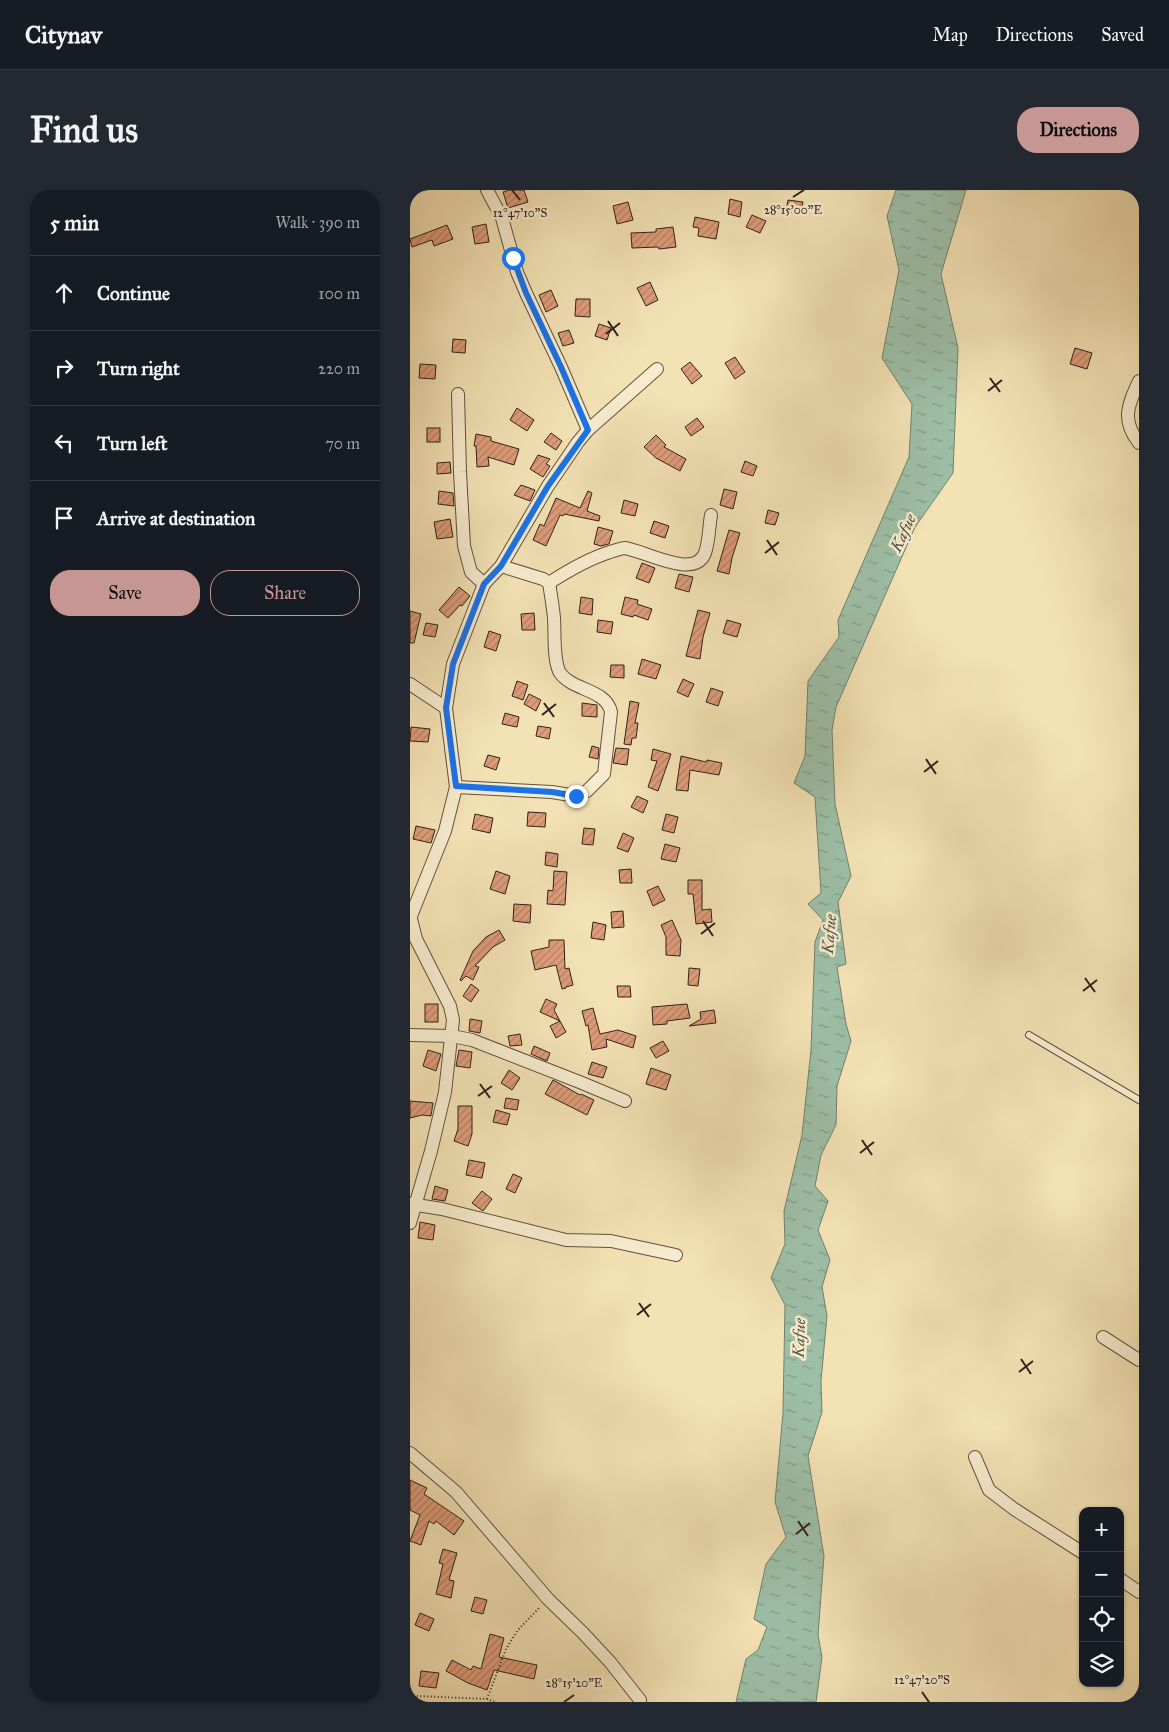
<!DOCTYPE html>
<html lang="en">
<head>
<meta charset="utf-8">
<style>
  body { margin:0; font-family:"IM FELL Great Primer",serif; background:#242831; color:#f1f3f6 }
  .controls { position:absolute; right:15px; bottom:15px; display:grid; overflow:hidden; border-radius:10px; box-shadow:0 1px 4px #0004 }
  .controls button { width:45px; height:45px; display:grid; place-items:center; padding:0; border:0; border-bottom:1px solid #363941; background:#171b24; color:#f1f3f6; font:25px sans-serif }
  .stop { position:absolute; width:15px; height:15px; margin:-11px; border:4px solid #1a73e8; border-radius:50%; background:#fff }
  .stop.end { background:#1a73e8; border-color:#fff; box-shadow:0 1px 5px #0008 }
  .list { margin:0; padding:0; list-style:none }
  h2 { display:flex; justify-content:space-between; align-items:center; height:65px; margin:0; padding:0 20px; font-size:21px }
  h2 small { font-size:16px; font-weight:400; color:#9ea1a6 }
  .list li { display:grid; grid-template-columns:32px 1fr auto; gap:15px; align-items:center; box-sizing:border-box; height:75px; padding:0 20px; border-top:1px solid #363941 }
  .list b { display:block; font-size:19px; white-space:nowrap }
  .list em { font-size:16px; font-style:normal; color:#9ea1a6 }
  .actions { display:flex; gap:10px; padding:15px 20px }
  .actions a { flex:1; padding:11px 0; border:1px solid #c59692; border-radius:20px; text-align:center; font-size:18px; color:#c59692 }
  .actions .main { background:#c59692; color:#111 }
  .icon { flex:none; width:28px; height:28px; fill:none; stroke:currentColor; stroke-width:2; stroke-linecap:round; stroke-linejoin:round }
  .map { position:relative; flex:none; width:729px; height:1512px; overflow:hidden; border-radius:20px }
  header { display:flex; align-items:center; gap:30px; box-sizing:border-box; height:70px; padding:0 25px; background:#171b24; border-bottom:1px solid #363941 }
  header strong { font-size:24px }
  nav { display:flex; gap:28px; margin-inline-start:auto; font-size:18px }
  .intro { display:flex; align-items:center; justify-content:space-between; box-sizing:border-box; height:120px; padding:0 30px }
  h1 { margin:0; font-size:35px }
  .button { padding:12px 22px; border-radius:20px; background:#c59692; color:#111; font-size:18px; font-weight:700 }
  main { display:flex; gap:30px; padding:0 30px }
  aside { flex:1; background:#171b24; border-radius:20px; box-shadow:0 1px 4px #0004 }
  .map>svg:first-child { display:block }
  .water { fill:url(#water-ripples); stroke:#71806f }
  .building { fill:url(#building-hatch); stroke:#2f211c }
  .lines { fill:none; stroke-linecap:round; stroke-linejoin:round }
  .service-casing { stroke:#605142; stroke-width:8 }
  .minor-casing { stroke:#605142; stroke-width:14 }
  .path { stroke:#2f211c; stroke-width:2; stroke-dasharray:1 2.5; stroke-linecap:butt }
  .service { stroke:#f7ecce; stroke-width:6 }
  .minor { stroke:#f7ecce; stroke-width:12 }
  .route { stroke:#1a73e8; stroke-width:6 }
  .ticks { fill:none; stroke:#2f211c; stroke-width:2 }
  .labels { text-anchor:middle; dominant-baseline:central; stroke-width:5; stroke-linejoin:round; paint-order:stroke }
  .water-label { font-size:16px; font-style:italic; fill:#505046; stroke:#f7ecce }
  .ticks-label { font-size:12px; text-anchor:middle; fill:#2f211c; stroke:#f7ecce; stroke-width:5; stroke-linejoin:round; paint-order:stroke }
</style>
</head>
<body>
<header>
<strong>Citynav</strong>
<nav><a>Map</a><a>Directions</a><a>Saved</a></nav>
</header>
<div class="intro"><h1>Find us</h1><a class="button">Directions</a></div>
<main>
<aside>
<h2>5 min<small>Walk · 390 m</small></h2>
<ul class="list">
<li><svg class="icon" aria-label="ahead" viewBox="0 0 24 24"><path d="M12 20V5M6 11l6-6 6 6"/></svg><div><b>Continue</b></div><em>100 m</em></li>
<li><svg class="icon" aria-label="right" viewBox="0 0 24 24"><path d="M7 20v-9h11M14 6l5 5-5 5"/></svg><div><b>Turn right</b></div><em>220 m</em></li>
<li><svg class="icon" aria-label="left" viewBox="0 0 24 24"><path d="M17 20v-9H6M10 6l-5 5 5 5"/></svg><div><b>Turn left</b></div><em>70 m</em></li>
<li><svg class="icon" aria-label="arrive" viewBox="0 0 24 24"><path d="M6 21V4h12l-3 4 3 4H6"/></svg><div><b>Arrive at destination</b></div></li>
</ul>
<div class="actions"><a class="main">Save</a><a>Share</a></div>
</aside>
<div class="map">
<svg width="729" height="1512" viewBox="0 0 729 1512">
  <defs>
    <pattern id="water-ripples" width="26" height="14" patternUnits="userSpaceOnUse" patternTransform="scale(1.25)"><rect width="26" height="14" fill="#9dbfa7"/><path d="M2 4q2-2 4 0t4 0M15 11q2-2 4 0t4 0" fill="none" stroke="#809b87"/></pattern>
    <pattern id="building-hatch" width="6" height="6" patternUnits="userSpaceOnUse" patternTransform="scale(1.25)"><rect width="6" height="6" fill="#df9d79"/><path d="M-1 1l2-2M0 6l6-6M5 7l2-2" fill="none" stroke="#b58062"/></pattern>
  </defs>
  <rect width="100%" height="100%" fill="#f3e2b4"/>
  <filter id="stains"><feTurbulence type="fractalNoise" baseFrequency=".004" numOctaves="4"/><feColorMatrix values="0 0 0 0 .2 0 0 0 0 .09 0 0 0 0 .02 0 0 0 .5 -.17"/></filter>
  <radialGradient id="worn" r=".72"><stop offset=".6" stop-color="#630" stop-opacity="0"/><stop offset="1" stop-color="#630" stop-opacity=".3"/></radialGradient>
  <polygon class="water" points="486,0 556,0 531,84 548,158 543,283 505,337 426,517 422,540 425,614 441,686 428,712 436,774 427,777 436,834 441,851 427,896 426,935 411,965 405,996 418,1011 408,1040 420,1070 412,1097 417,1126 411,1191 412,1222 398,1266 414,1366 408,1445 412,1467 406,1512 326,1512 336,1469 348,1460 357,1437 344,1429 356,1374 376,1347 365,1312 373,1223 375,1115 361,1088 375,1054 374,1021 392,945 401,860 405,752 413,730 398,714 411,703 405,607 384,593 395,566 398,491 429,447 428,430 499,267 502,214 472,168 489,80 477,26"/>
  <g class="building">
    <polygon points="99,0 114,0 118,12 98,18 93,2"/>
    <polygon points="320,9 332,12 330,27 318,24"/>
    <polygon points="378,10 393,12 391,24 376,21"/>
    <polygon points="218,12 223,30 207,34 203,16"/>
    <polygon points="342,25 356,31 350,43 336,37"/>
    <polygon points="285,27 309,32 306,49 288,46 289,38 283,37"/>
    <polygon points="76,34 79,52 65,54 62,37"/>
    <polygon points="37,35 43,49 24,56 22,50 2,57 0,49"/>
    <polygon points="263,37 266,57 249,59 248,57 222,58 221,43 246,42 246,39"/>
    <polygon points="240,92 248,110 236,116 227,98"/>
    <polygon points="141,100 148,116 136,122 129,105"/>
    <polygon points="166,109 180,109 180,127 165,126"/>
    <polygon points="189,134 201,138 197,150 185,146"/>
    <polygon points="159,140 164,153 153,156 148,143"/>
    <polygon points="43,149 56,150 55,163 42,162"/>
    <polygon points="665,158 682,163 677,179 660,174"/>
    <polygon points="325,167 335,182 325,189 315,173"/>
    <polygon points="280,172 292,186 282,194 271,179"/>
    <polygon points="10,174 26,175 25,189 9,188"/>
    <polygon points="107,218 124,230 117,241 100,230"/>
    <polygon points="287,228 294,237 281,246 275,237"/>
    <rect x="17" y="238" width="13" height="14"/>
    <polygon points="141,243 152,251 146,260 134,252"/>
    <polygon points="66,244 81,247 81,251 109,259 104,275 78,267 79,276 67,277 66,256 64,256"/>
    <polygon points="246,245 256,255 254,257 276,269 270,281 246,268 234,257"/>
    <polygon points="128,265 140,269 136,274 140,276 133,287 120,279"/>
    <polygon points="335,271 347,276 343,286 331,282"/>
    <polygon points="40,272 41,283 27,284 27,273"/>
    <polygon points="111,295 125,300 120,311 104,305"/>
    <polygon points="314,299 327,302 323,319 310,315"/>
    <polygon points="29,301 43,303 44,316 28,314"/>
    <polygon points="178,301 182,303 177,321 190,326 189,331 154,324 153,326 150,325 136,356 123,350 130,334 134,336 146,308 170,318"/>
    <polygon points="214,310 228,314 225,326 211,323"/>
    <polygon points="358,320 369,323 365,335 355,333"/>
    <polygon points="40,329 43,347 27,349 24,332"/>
    <polygon points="244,331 259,336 255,348 240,343"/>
    <polygon points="188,337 203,341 199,354 191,356 184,354"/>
    <polygon points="319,340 330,343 322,368 319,384 307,381"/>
    <polygon points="232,373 245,378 239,393 226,388"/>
    <polygon points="269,384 283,387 279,402 265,398"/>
    <polygon points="49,397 60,406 52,416 50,415 38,428 29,420"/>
    <polygon points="171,407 183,409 182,425 169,423"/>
    <polygon points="215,407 228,410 227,414 242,419 238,430 224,425 223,427 211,424"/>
    <polygon points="288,420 300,423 293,447 290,469 276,466"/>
    <polygon points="0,421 11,424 4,453 0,453"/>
    <polygon points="124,423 125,440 112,440 111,424"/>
    <polygon points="188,430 203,432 201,444 187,442"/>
    <polygon points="317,430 331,434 327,447 313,443"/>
    <polygon points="16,433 28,435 25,447 13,445"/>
    <polygon points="79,441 91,445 86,461 74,457"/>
    <polygon points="232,469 251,475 246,489 228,484"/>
    <polygon points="201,475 214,475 214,488 200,487"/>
    <polygon points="273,489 284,494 278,507 267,502"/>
    <polygon points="107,491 118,495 113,510 102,506"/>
    <polygon points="301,498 313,502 308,516 296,512"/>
    <polygon points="119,504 131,510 126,521 114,514"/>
    <polygon points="220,511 229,513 225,533 228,533 226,548 222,548 221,555 214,554"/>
    <polygon points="172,513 187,515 187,527 172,526"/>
    <polygon points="95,523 109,527 107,537 92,534"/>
    <polygon points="128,536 141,538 139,549 126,546"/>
    <polygon points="1,537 20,539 18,552 0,551"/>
    <polygon points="182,556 189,558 188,569 179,567"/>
    <polygon points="206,558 219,559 217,575 203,573"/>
    <polygon points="243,559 261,564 248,601 238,597 247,571 241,570"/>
    <polygon points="78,565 90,568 86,580 74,576"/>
    <polygon points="271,566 296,572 297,570 312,573 309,585 280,580 278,601 266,600"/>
    <polygon points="227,606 238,611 233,623 221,617"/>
    <polygon points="118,622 136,623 135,637 117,636"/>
    <polygon points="65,624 83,628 80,643 62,639"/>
    <polygon points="256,624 268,627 264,643 252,640"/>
    <polygon points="6,636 25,640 21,653 3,649"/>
    <polygon points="174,638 185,639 183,655 172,654"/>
    <polygon points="213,643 224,648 218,662 207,658"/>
    <polygon points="255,654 270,658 266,672 251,669"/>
    <polygon points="136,662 148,664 147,677 135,675"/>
    <polygon points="221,679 222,693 210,693 209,680"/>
    <polygon points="86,681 100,686 95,704 80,699"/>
    <polygon points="144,681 157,682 155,715 137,714 138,700 143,701"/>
    <polygon points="278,690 292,690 292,720 301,719 302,732 286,734 283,704 278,704"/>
    <polygon points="248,696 255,710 243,716 237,701"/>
    <polygon points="104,714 121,715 120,733 103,731"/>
    <polygon points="213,721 214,737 202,738 201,722"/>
    <polygon points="262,730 271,750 270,766 256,765 256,747 251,735"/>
    <polygon points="183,732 196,735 194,750 181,748"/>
    <polygon points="89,740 95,750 83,757 65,776 69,777 63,790 56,786 51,791 50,790 63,761 76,747"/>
    <polygon points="139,750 154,750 155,779 159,778 163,795 156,797 156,798 152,799 146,775 125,780 121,761 139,757"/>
    <polygon points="279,778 290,779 288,796 278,795"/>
    <polygon points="61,794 69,800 61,812 53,806"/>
    <polygon points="207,796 220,796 221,807 208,807"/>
    <polygon points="136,809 147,814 144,820 156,842 146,848 140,836 150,831 130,822"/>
    <rect x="15" y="814" width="13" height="18"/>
    <polygon points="277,814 280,828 257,831 257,834 243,835 242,817"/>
    <polygon points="183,818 190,844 208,840 226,846 223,858 196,849 197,857 182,860 178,835 176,836 172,821"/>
    <polygon points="304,820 306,833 279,836 291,829 290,822"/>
    <polygon points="60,829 72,831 70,843 59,841"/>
    <polygon points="110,844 112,855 100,856 98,846"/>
    <polygon points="253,851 259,861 246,868 240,858"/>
    <polygon points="124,856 140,863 137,871 121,864"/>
    <polygon points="18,860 31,864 26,881 13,876"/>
    <polygon points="49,860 62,862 60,878 46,876"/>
    <polygon points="182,872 197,877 193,888 178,884"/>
    <polygon points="241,878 261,885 256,900 236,894"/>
    <polygon points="99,880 110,888 102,900 91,893"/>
    <polygon points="143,890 170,905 171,904 184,910 177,925 135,904"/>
    <polygon points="96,908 109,910 107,920 94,918"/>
    <polygon points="0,911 23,913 21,926 12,925 0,928"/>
    <polygon points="48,916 62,916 62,944 58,956 44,951 48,939"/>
    <polygon points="86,920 100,924 97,935 83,932"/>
    <polygon points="59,970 75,973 72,988 56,985"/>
    <polygon points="103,984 112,988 105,1003 96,999"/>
    <polygon points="25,996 38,1000 35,1011 22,1009"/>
    <polygon points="72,1001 82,1009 73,1021 62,1013"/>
    <polygon points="10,1032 25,1035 23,1050 8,1048"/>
    <polygon points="0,1290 17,1298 14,1304 54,1331 44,1345 26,1331 24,1334 19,1331 11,1355 0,1351 10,1325 0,1320"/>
    <polygon points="33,1359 47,1363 39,1390 44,1391 41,1408 26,1404 33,1374 29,1373"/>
    <polygon points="65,1407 77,1410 73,1424 61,1421"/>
    <polygon points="10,1423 24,1429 19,1441 5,1435"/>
    <polygon points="80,1444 94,1448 89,1467 127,1475 124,1489 84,1480 77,1500 58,1493 36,1481 42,1470 61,1480 63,1476 71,1479"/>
    <polygon points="11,1481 29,1483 26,1498 9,1496"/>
  </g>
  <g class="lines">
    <g class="service-casing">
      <polyline id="service" points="619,845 729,910"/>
    </g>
    <g class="minor-casing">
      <g id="minor">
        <polyline points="77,0 92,28 107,82 116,103 151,177 178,240"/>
        <path d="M 729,191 C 718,215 711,230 729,253"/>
        <polyline points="48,204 50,282 54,356 61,382 74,394"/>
        <path d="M 139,393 C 159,380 178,369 200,362 C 205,361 210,358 215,358 C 235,361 285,390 295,363 C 299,352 299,337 301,325"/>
        <polyline points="0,494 36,518 43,474 74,394 91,376 138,296 168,252 178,240 247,179"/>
        <path d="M 46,597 L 142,602 L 166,606 L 177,601 L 194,584 L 201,522 C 196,499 163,501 150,483 C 143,471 145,443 144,428 C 143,417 141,405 139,393 L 133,389 L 91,376"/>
        <polyline points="0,725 6,749 40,816 43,830 35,902 21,961 0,1033"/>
        <polyline points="1,726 35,641 46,597 36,518"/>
        <polyline points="0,845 42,846 62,850 172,893 215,911"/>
        <polyline points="0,1014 32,1019 156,1050 201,1051 266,1065"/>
        <polyline points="693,1147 729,1170"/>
        <polyline points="0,1263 46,1302 138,1409 173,1443 200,1472 230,1510"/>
        <polyline points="565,1267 579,1300 604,1319 673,1363"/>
        <polyline points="710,1389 729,1402"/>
      </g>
    </g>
    <g class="path">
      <polyline points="0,1504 7,1506 77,1509 85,1512"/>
      <polyline points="77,1509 96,1459 108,1440 130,1417"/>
    </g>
    <use href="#service" class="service"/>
    <use href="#minor" class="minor"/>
  </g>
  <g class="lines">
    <polyline class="route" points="103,68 116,103 151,177 178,240 138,296 91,376 74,394 43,474 36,518 46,596 142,602 166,606"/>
  </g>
  <path class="ticks" d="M 102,0 L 110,10M 383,7 L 394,0M 198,131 L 208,146M 196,144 L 210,133M 580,188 L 590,202M 578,201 L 592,190M 357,350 L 367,365M 355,363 L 369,352M 134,513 L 144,527M 132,525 L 146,514M 516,569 L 526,584M 514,582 L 528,571M 293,731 L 303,746M 291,744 L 305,733M 675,788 L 685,802M 673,801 L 687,790M 70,894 L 80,908M 68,906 L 82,896M 452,950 L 462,965M 450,963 L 464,952M 229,1113 L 239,1127M 227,1125 L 241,1114M 611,1169 L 621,1184M 609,1182 L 623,1171M 388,1331 L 398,1346M 386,1344 L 400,1333M 512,1502 L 519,1512M 154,1512 L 164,1505"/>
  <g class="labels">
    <g class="water-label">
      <text transform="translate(493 343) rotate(-65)">Kafue</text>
      <text transform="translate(419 744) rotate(-85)">Kafue</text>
      <text transform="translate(389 1148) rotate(-88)">Kafue</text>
    </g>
  </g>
  <g class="ticks-label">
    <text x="383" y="24">28°15'00"E</text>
    <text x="110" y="27">12°47'10"S</text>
    <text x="512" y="1494">12°47'20"S</text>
    <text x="164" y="1497">28°15'20"E</text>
  </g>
  <rect width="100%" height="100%" filter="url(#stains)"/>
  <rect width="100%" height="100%" fill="url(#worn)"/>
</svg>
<div class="controls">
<button>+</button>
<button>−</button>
<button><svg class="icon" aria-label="locate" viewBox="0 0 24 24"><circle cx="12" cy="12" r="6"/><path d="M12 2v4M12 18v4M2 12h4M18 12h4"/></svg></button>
<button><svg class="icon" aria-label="layers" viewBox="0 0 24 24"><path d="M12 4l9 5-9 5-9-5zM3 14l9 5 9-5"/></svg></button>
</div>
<div class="stop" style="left:103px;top:68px"></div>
<div class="stop end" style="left:166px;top:606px"></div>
</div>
</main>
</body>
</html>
